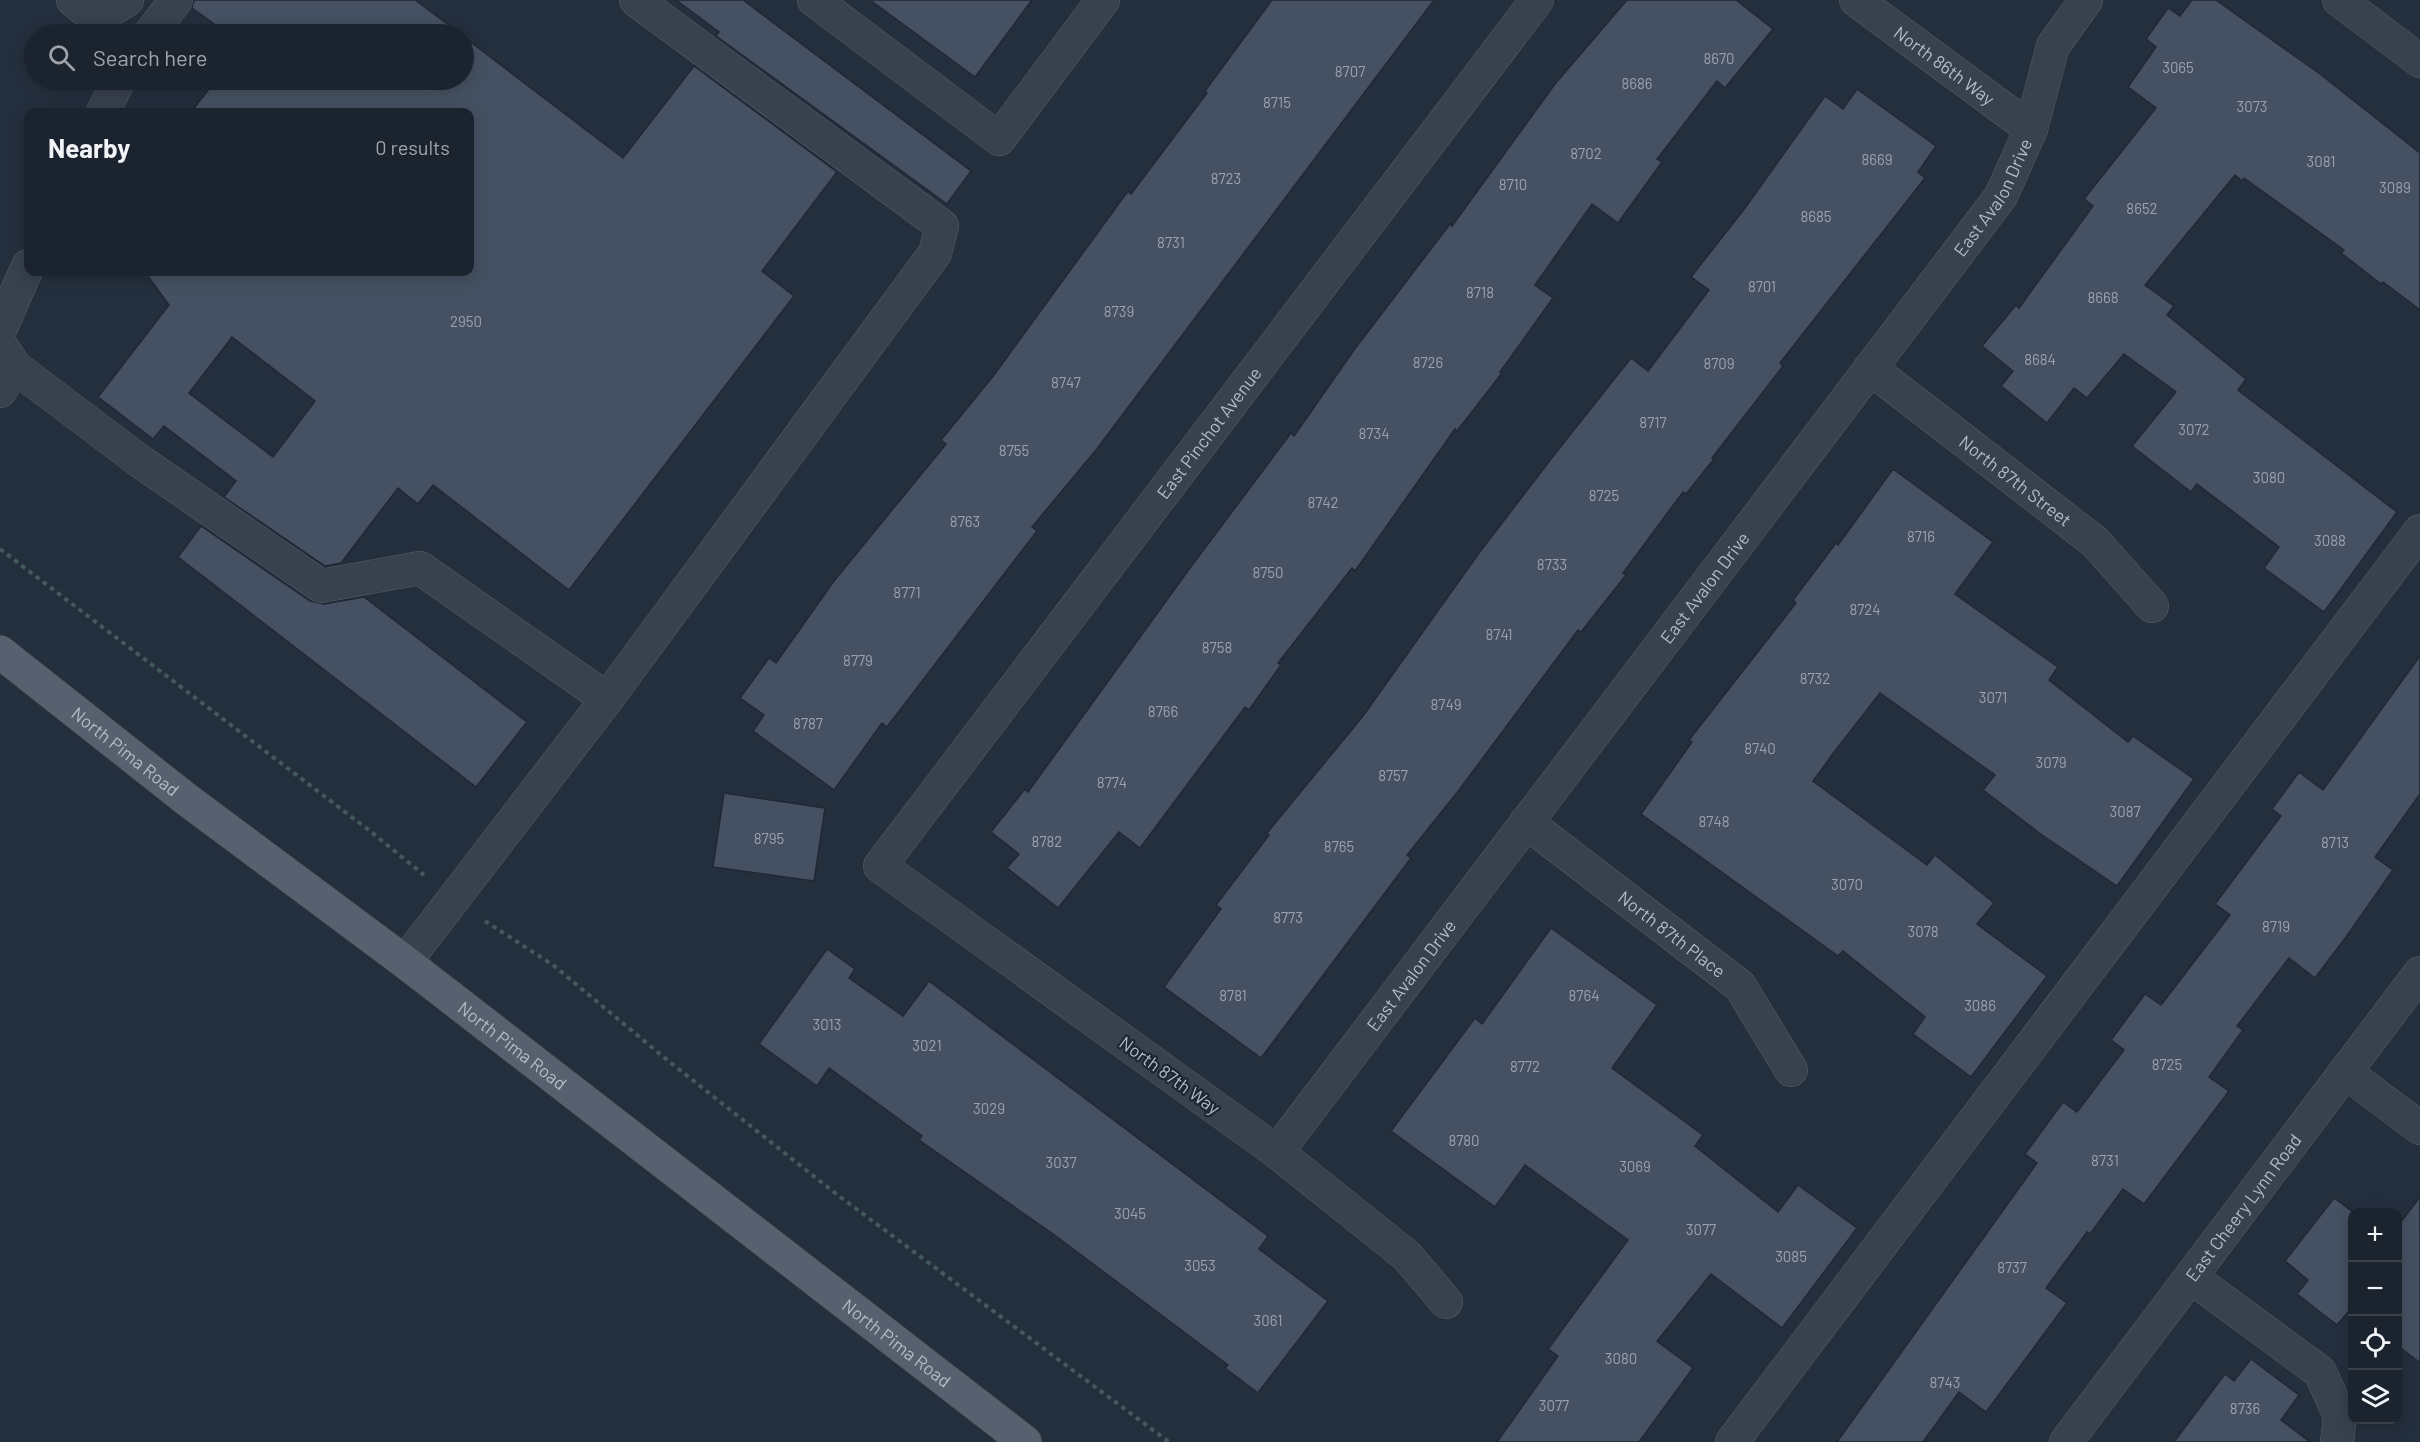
<!DOCTYPE html>
<html lang="en">
<head>
<meta charset="utf-8">
<style>
  body { margin:0; font-family:Barlow,sans-serif; background:#282f3a; color:#f1f3f6 }
  .controls { position:absolute; right:18px; bottom:18px; display:grid; overflow:hidden; border-radius:12px; box-shadow:0 3px 15px #0003 }
  .controls button { width:54px; height:54px; display:grid; place-items:center; padding:0; border:0; border-bottom:2px solid #39404a; background:#1b232e; color:#f1f3f6; font:30px sans-serif }
  .list { margin:0; padding:0; list-style:none }
  h2 { display:flex; justify-content:space-between; align-items:center; height:78px; margin:0; padding:0 24px; font-size:26px }
  h2 small { font-size:20px; font-weight:400; color:#a0a4aa }
  .icon { flex:none; width:33px; height:33px; fill:none; stroke:currentColor; stroke-width:2; stroke-linecap:round; stroke-linejoin:round }
  .map { position:relative; flex:none; width:2420px; height:1442px; overflow:hidden }
  .search { position:absolute; background:#1b232e; box-shadow:0 3px 15px #0003; left:24px; top:24px; width:450px; height:66px; display:flex; align-items:center; gap:15px; box-sizing:border-box; padding:0 21px; border-radius:33px; color:#a0a4aa; font-size:22px }
  .panel { position:absolute; background:#1b232e; box-shadow:0 3px 15px #0003; left:24px; top:108px; width:450px; height:168px; border-radius:12px }
  .map>svg:first-child { display:block }
  .building { fill:#455162; stroke:#1f2835; stroke-width:1.5; fill-rule:evenodd }
  .lines { fill:none; stroke-linecap:round; stroke-linejoin:round }
  .minor-casing { stroke:#565f6c; stroke-width:34 }
  .major-casing { stroke:#414a57; stroke-width:34 }
  .path { stroke:#44595c; stroke-width:4; stroke-dasharray:4.5 4.5; stroke-linecap:butt }
  .minor { stroke:#38414e; stroke-width:33 }
  .major { stroke:#56606e; stroke-width:33 }
  .labels { text-anchor:middle; dominant-baseline:central; stroke-width:4.5; stroke-linejoin:round; paint-order:stroke }
  .number-label { font-size:15px; fill:#98a1af }
  .street-label { font-size:18px; fill:#b4bcc9; stroke:#1d2633 }
</style>
</head>
<body>
<div class="map">
<svg width="2420" height="1442" viewBox="0 0 2420 1442">
  <rect width="100%" height="100%" fill="#242f3e"/>
  <g class="building">
    <polygon points="194,0 415,0 461,34 228,34 192,8"/>
    <polygon points="676,0 743,0 971,171 947,204 716,36 719,32"/>
    <polygon points="870,0 1032,0 975,77"/>
    <polygon points="1272,0 1434,0 1096,450 1032,527 1037,531 887,727 882,723 834,790 753,731 764,715 740,698 769,658 776,663 834,581 946,444 941,440 994,375 1128,191 1131,194 1207,93 1205,91"/>
    <polygon points="1627,0 1736,0 1773,29 1725,88 1717,81 1657,159 1662,162 1618,223 1592,204 1535,285 1553,298 1500,372 1502,373 1457,431 1455,429 1355,571 1352,568 1278,663 1281,665 1249,710 1245,707 1140,848 1119,832 1058,908 1007,868 1019,854 991,832 1025,789 1028,792 1190,568 1291,433 1294,436 1354,350 1450,224 1452,226 1555,84"/>
    <polygon points="2192,0 2216,0 2320,74 2420,153 2420,310 2383,282 2381,284 2341,253 2344,250 2244,178 2242,181 2235,175 2145,285 2174,306 2167,315 2246,379 2238,390 2397,512 2324,612 2264,568 2279,547 2197,484 2191,492 2132,446 2176,392 2124,354 2087,398 2074,388 2047,423 2001,386 2013,371 1982,346 2016,305 2019,308 2093,206 2084,199 2156,108 2128,87 2156,47 2146,39 2168,8 2180,16"/>
    <path d="M 464,37 L 623,158 L 694,66 L 837,172 L 762,271 L 794,296 L 569,590 L 433,485 L 418,504 L 398,488 L 341,563 L 325,566 L 224,497 L 236,481 L 164,426 L 153,439 L 98,397 L 169,305 L 145,272 L 470,272 L 470,112 L 191,112 L 216,80 L 464,80 ZM 232,337 L 315,401 L 273,457 L 189,393 Z"/>
    <polygon points="1857,89 1936,146 1918,172 1925,178 1780,363 1783,366 1712,458 1714,459 1686,494 1683,492 1623,573 1626,575 1581,632 1578,630 1459,790 1407,855 1411,858 1261,1058 1164,987 1221,909 1216,905 1269,835 1267,833 1363,716 1479,553 1558,450 1631,358 1648,371 1709,290 1691,277 1745,208 1825,96 1843,109"/>
    <polygon points="1893,469 1993,542 1955,594 2058,667 2049,680 2128,742 2133,736 2194,779 2117,886 2042,835 1983,790 1995,775 1880,693 1835,751 1813,781 1927,865 1935,855 1994,903 1977,924 2047,976 1971,1077 1913,1034 1925,1017 1843,951 1838,956 1641,814 1692,742 1689,740 1796,603 1793,600 1836,543 1838,545"/>
    <polygon points="201,526 310,601 324,604 364,597 527,722 476,787 178,557"/>
    <polygon points="2420,656 2420,794 2375,857 2393,870 2346,937 2315,978 2289,958 2237,1026 2243,1030 2209,1077 2229,1091 2144,1204 2123,1189 2090,1234 2087,1232 2046,1288 2067,1303 1986,1412 1959,1392 1923,1442 1837,1442 2037,1163 2025,1154 2063,1102 2077,1112 2124,1050 2111,1040 2145,994 2161,1005 2230,915 2215,904 2281,816 2272,809 2299,772 2323,790"/>
    <polygon points="724,793 825,808 814,881 713,867"/>
    <polygon points="1551,928 1657,1005 1612,1068 1703,1135 1695,1146 1778,1212 1798,1185 1857,1228 1782,1328 1711,1274 1657,1341 1693,1368 1639,1442 1497,1442 1558,1356 1548,1349 1628,1240 1525,1165 1495,1207 1391,1131 1475,1018 1482,1024"/>
    <polygon points="827,949 855,969 849,978 903,1016 929,981 1268,1236 1259,1249 1328,1301 1258,1393 1225,1368 1228,1365 1053,1234 919,1140 922,1136 829,1068 817,1086 759,1044"/>
    <polygon points="2420,1197 2420,1363 2397,1345 2397,1227"/>
    <polygon points="2334,1198 2353,1212 2352,1312 2350,1310 2337,1325 2297,1294 2308,1280 2285,1261"/>
    <polygon points="2251,1359 2299,1395 2281,1420 2310,1442 2174,1442 2225,1374 2234,1381"/>
  </g>
  <g class="lines">
    <g class="minor-casing">
      <g id="minor">
        <polyline points="73,0 84,9 104,14 127,0"/>
        <polyline points="814,0 999,139 1103,0"/>
        <path id="s1" d="M 1856,0 L 2031,129"/>
        <polyline points="2339,0 2420,61"/>
        <polyline points="150,34 176,0"/>
        <polyline points="103,112 119,80"/>
        <polyline points="0,330 28,266"/>
        <polyline points="0,344 15,367 141,462 321,586 420,568 607,699"/>
        <path id="s2" d="M 1870,368 L 2095,542 L 2152,606"/>
        <polyline points="0,391 15,367"/>
        <path id="s3" d="M 1526,822 L 1740,986 L 1791,1070"/>
        <polyline points="405,962 607,699 935,253 942,226 636,0"/>
        <polyline points="2345,1072 2420,1128"/>
        <path id="s4" d="M 1277,1152 L 2001,196 L 2031,129 L 2053,46 L 2086,0"/>
        <polyline points="2191,1277 2320,1372 2340,1416 2337,1442"/>
        <path id="s5" d="M 1446,1302 L 1407,1256 L 1277,1152 L 880,866 L 1537,0"/>
        <polyline points="1732,1442 2420,531"/>
        <path id="s6" d="M 2066,1442 L 2420,973"/>
      </g>
    </g>
    <g class="major-casing">
      <g id="major">
        <path id="s7" d="M 0,652 L 186,799 L 405,962 L 1025,1442"/>
      </g>
    </g>
    <g class="path">
      <polyline points="0,549 370,831 424,875"/>
      <polyline points="485,921 553,965 661,1055 835,1193 1169,1442"/>
    </g>
    <use href="#minor" class="minor"/>
    <use href="#major" class="major"/>
  </g>
  <g class="labels">
    <g class="number-label">
      <text x="1719" y="58">8670</text>
      <text x="2178" y="67">3065</text>
      <text x="1350" y="71">8707</text>
      <text x="1637" y="83">8686</text>
      <text x="1277" y="102">8715</text>
      <text x="2252" y="106">3073</text>
      <text x="1586" y="153">8702</text>
      <text x="1877" y="159">8669</text>
      <text x="2321" y="161">3081</text>
      <text x="1226" y="178">8723</text>
      <text x="1513" y="184">8710</text>
      <text x="2395" y="187">3089</text>
      <text x="2142" y="208">8652</text>
      <text x="1816" y="216">8685</text>
      <text x="1171" y="242">8731</text>
      <text x="1762" y="286">8701</text>
      <text x="1480" y="292">8718</text>
      <text x="2103" y="297">8668</text>
      <text x="1119" y="311">8739</text>
      <text x="466" y="321">2950</text>
      <text x="2040" y="359">8684</text>
      <text x="1428" y="362">8726</text>
      <text x="1719" y="363">8709</text>
      <text x="1066" y="382">8747</text>
      <text x="1653" y="422">8717</text>
      <text x="2194" y="429">3072</text>
      <text x="1374" y="433">8734</text>
      <text x="1014" y="450">8755</text>
      <text x="2269" y="477">3080</text>
      <text x="1604" y="495">8725</text>
      <text x="1323" y="502">8742</text>
      <text x="965" y="521">8763</text>
      <text x="1921" y="536">8716</text>
      <text x="2330" y="540">3088</text>
      <text x="1552" y="564">8733</text>
      <text x="1268" y="572">8750</text>
      <text x="907" y="592">8771</text>
      <text x="1865" y="609">8724</text>
      <text x="1499" y="634">8741</text>
      <text x="1217" y="647">8758</text>
      <text x="858" y="660">8779</text>
      <text x="1815" y="678">8732</text>
      <text x="1993" y="697">3071</text>
      <text x="1446" y="704">8749</text>
      <text x="1163" y="711">8766</text>
      <text x="808" y="723">8787</text>
      <text x="1760" y="748">8740</text>
      <text x="2051" y="762">3079</text>
      <text x="1393" y="775">8757</text>
      <text x="1112" y="782">8774</text>
      <text x="2125" y="811">3087</text>
      <text x="1714" y="821">8748</text>
      <text x="769" y="838">8795</text>
      <text x="1047" y="841">8782</text>
      <text x="2335" y="842">8713</text>
      <text x="1339" y="846">8765</text>
      <text x="1847" y="884">3070</text>
      <text x="1288" y="917">8773</text>
      <text x="2276" y="926">8719</text>
      <text x="1923" y="931">3078</text>
      <text x="1233" y="995">8781</text>
      <text x="1584" y="995">8764</text>
      <text x="1980" y="1005">3086</text>
      <text x="827" y="1024">3013</text>
      <text x="927" y="1045">3021</text>
      <text x="2167" y="1064">8725</text>
      <text x="1525" y="1066">8772</text>
      <text x="989" y="1108">3029</text>
      <text x="1464" y="1140">8780</text>
      <text x="2105" y="1160">8731</text>
      <text x="1061" y="1162">3037</text>
      <text x="1635" y="1166">3069</text>
      <text x="1130" y="1213">3045</text>
      <text x="1701" y="1229">3077</text>
      <text x="1791" y="1256">3085</text>
      <text x="1200" y="1265">3053</text>
      <text x="2012" y="1267">8737</text>
      <text x="1268" y="1320">3061</text>
      <text x="1621" y="1358">3080</text>
      <text x="1945" y="1382">8743</text>
      <text x="1554" y="1405">3077</text>
      <text x="2245" y="1408">8736</text>
    </g>
    <g class="street-label">
      <text stroke="none"><textPath href="#s1" startOffset="110">North 86th Way</textPath></text>
      <text stroke="none"><textPath href="#s4" startOffset="1194">East Avalon Drive</textPath></text>
      <text stroke="none"><textPath href="#s5" startOffset="1260">East Pinchot Avenue</textPath></text>
      <text stroke="none"><textPath href="#s2" startOffset="184">North 87th Street</textPath></text>
      <text stroke="none"><textPath href="#s4" startOffset="708">East Avalon Drive</textPath></text>
      <text stroke="none"><textPath href="#s7" startOffset="160">North Pima Road</textPath></text>
      <text stroke="none"><textPath href="#s3" startOffset="184">North 87th Place</textPath></text>
      <text stroke="none"><textPath href="#s4" startOffset="222">East Avalon Drive</textPath></text>
      <text stroke="none"><textPath href="#s7" startOffset="646">North Pima Road</textPath></text>
      <text transform="translate(1170 1075) rotate(36)">North 87th Way</text>
      <text stroke="none"><textPath href="#s6" startOffset="294">East Cheery Lynn Road</textPath></text>
      <text stroke="none"><textPath href="#s7" startOffset="1132">North Pima Road</textPath></text>
    </g>
  </g>
</svg>
<div class="controls">
<button>+</button>
<button>−</button>
<button><svg class="icon" aria-label="locate" viewBox="0 0 24 24"><circle cx="12" cy="12" r="6"/><path d="M12 2v4M12 18v4M2 12h4M18 12h4"/></svg></button>
<button><svg class="icon" aria-label="layers" viewBox="0 0 24 24"><path d="M12 4l9 5-9 5-9-5zM3 14l9 5 9-5"/></svg></button>
</div>
<div class="search"><svg class="icon" aria-label="search" viewBox="0 0 24 24"><circle cx="10" cy="10" r="6"/><path d="M15 15l6 6"/></svg>Search here</div>
<section class="panel">
<h2>Nearby<small>0 results</small></h2>
<ul class="list">
</ul>
</section>
</div>
</body>
</html>
